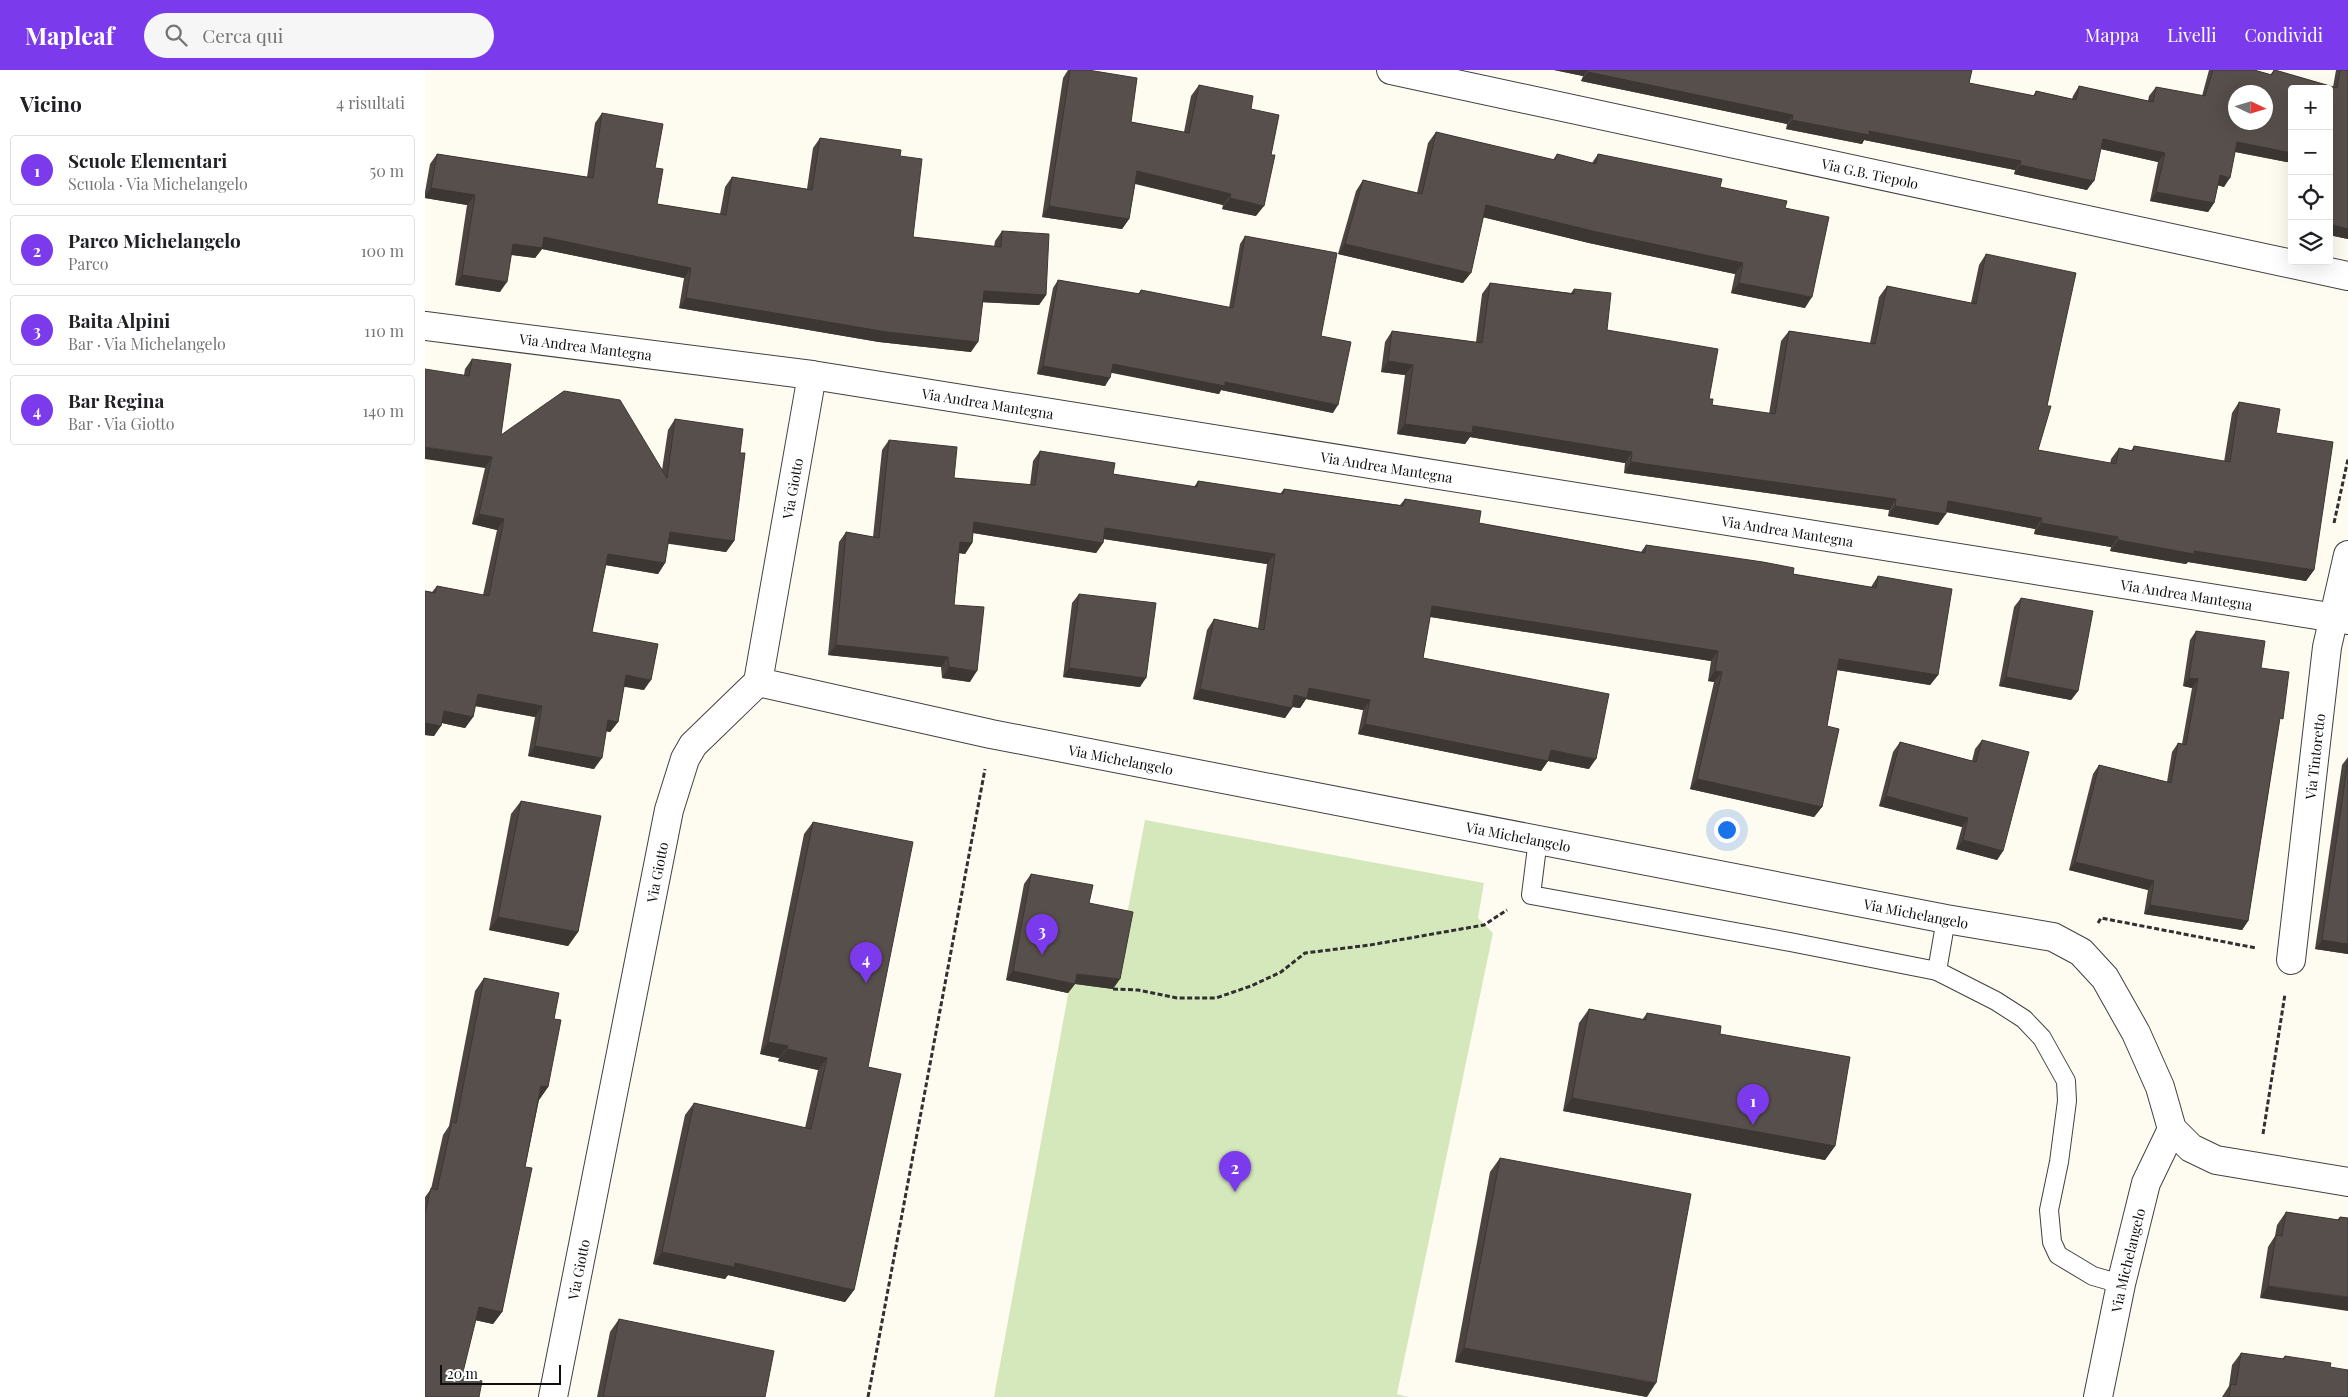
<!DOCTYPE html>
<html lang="it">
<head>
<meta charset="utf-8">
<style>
  body { margin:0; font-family:"Playfair Display",serif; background:#f6f6f6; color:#202124 }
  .controls { position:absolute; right:15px; top:15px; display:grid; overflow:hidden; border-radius:5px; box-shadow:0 5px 20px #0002 }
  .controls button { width:45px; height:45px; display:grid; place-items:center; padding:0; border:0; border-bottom:1px solid #e0e0e0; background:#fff; color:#202124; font:25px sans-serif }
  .compass { position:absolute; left:1803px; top:15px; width:45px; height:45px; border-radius:50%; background:#fff; box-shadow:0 5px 20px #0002; rotate:94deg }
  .scale { position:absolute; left:15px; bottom:12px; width:121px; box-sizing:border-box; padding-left:5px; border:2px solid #0e0e0e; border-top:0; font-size:14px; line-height:18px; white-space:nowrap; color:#0e0e0e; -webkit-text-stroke:4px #fff; paint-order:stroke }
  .you { position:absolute; left:1301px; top:759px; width:18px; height:18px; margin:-12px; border:4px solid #fff; border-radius:50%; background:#1a73e8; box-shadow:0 0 0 8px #1a73e833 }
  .badge { display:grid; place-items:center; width:32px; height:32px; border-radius:50%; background:#7c3aed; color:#fff; font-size:16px; font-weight:700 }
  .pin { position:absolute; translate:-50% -41px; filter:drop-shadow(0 1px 2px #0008) }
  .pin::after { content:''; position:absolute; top:26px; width:18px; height:15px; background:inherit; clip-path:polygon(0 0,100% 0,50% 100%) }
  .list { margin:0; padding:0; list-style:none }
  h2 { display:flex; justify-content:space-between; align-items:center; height:65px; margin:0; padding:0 20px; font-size:21px }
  h2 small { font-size:16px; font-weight:400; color:#757577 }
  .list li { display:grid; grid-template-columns:32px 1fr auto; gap:15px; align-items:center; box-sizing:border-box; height:70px; margin:0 10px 10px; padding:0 10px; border:1px solid #e0e0e0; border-radius:5px }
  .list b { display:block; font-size:19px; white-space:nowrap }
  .list p { margin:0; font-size:16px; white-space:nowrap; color:#757577 }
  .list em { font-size:16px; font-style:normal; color:#757577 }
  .icon { flex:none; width:28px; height:28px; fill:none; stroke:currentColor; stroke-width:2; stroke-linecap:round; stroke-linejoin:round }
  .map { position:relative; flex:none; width:1923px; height:1327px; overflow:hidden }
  header { display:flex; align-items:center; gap:30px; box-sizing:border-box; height:70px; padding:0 25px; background:#7c3aed; color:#fff }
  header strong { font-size:24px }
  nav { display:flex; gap:28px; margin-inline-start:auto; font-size:18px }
  .search { width:350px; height:45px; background:#f6f6f6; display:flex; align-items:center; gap:12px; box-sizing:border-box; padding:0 18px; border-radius:28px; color:#757577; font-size:19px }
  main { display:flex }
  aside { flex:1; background:#fff }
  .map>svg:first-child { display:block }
  .green { fill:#d5e8bb }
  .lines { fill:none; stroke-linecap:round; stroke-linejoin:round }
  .lane-casing { stroke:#414141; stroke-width:20 }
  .street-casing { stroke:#414141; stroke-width:30 }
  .path { stroke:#303030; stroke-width:3; stroke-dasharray:5 2.5; stroke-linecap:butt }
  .lane { stroke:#fff; stroke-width:18 }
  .street { stroke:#fff; stroke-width:28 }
  .wall { fill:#4b4440 }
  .shaded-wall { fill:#3d3734 }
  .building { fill:#574f4b; stroke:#3d3734; fill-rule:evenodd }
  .labels { text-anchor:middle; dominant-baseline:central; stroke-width:5; stroke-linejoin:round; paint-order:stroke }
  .street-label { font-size:14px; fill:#0e0e0e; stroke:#fff }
</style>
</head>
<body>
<header>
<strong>Mapleaf</strong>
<div class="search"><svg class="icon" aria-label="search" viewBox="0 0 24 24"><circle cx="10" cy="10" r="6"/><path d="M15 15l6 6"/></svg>Cerca qui</div>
<nav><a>Mappa</a><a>Livelli</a><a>Condividi</a></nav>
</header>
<main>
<aside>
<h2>Vicino<small>4 risultati</small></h2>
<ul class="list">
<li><span class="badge">1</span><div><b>Scuole Elementari</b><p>Scuola · Via Michelangelo</p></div><em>50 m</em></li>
<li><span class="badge">2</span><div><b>Parco Michelangelo</b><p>Parco</p></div><em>100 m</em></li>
<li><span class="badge">3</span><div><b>Baita Alpini</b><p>Bar · Via Michelangelo</p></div><em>110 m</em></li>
<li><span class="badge">4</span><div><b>Bar Regina</b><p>Bar · Via Giotto</p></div><em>140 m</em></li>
</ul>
</aside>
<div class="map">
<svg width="1923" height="1327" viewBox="0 0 1923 1327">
  <rect width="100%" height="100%" fill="#fefbf0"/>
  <polygon class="green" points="720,750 1059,813 1053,848 1068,863 972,1324 984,1327 569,1327 645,914 688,918"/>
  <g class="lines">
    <g class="lane-casing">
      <g id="lane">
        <polyline points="1113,769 1106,825 1365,872 1512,901 1521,849"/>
        <polyline points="1512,901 1571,931 1599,949 1617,968 1641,1011 1642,1031 1634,1092 1624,1140 1627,1172 1633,1185 1668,1206 1696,1214"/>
      </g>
    </g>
    <g class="street-casing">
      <g id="street">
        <path id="s1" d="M 966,0 L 1923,206"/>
        <path id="s2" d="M 0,256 L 387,305 L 1923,550"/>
        <path id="s3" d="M 333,612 L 566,664 L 1521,849 L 1628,867 L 1656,882 L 1680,908 L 1711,963 L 1735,1017 L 1747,1059 L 1766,1078 L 1791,1090 L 1923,1112"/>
        <path id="s4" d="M 1866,890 L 1902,577 L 1923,485"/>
        <path id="s5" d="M 128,1327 L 244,740 L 260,689 L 268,675 L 333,612 L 387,305"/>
        <path id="s6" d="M 1673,1327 L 1696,1214 L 1721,1113 L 1747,1059"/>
      </g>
    </g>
    <g class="path">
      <polyline points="1909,453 1923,389"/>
      <polyline points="1673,853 1676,848 1831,878"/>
      <polyline points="688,919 713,920 752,928 791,928 826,916 856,902 880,883 945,875 1059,855 1082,840"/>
      <polyline points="1838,1064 1860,924"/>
      <polyline points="443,1327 560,699"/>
    </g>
    <use href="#lane" class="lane"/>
    <use href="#street" class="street"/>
  </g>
  <g class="wall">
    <polygon points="643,0 663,0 706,52 759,62 766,26 774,15 826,39 831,146 797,139 798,135 710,114 704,149 697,159 617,147 638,8"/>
    <polygon points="1129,0 1547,0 1544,13 1608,26 1611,21 1647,29 1648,26 1654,16 1723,31 1724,26 1731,17 1777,26 1784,0 1829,0 1845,5 1849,0 1908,17 1911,0 1923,0 1923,169 1904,165 1904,19 1867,93 1810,82 1799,117 1793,115 1789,133 1783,142 1725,131 1733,92 1676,79 1662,120 1589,104 1590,100 1439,70 1437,74 1361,59 1362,54 1156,11 1158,6"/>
    <polygon points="177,43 230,98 232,134 295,144 300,117 307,107 382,119 388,78 395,68 475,86 488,167 569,177 570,171 577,161 621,225 614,235 558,232 546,282 454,272 254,238 259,208 117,179 110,188 86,185 75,222 30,215 42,135 0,128 0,122 5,94 12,84 162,107 170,53"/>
    <polygon points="1011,62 1128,90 1132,84 1167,93 1173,84 1295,117 1360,138 1380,238 1306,223 1310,204 1164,173 1058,147 1038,213 913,184 931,121 938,110 992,123 1003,73"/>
    <polygon points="820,166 896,266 908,343 796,320 794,324 686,302 680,316 612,304 628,218 633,210 713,224 716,220 804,238 815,174"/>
    <polygon points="1561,184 1622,336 1613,380 1685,394 1686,389 1694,378 1706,381 1709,376 1799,392 1807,343 1814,332 1851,363 1889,500 1881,511 1763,492 1761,494 1685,481 1686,477 1609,464 1610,459 1521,442 1513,455 1463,446 1464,440 1199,403 1200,393 1045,367 1040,374 972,364 980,305 956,302 960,272 967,261 1051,272 1057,224 1065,213 1146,223 1149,219 1182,260 1284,329 1287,335 1344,344 1356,271 1364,261 1445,273 1454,227 1462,216 1546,233 1554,195"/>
    <polygon points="47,289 76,365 237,400 243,360 250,349 315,383 309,471 301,482 243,473 240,493 233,504 180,495 167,562 219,620 199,616 193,652 185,662 181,661 169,699 103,686 110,647 50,636 48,647 40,658 17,653 9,666 0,665 0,521 7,522 12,516 58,525 72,460 47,454 60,398 39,305 40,299"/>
    <polygon points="464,370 529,408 605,415 608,391 615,381 688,404 769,417 773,411 855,424 859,419 975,435 980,429 1054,453 1216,482 1221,475 1368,504 1446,517 1453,506 1513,605 1505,615 1412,600 1402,656 1397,737 1389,747 1265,719 1289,612 1283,611 1286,591 1005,547 998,588 1164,699 1123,691 1116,701 933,664 938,640 881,629 875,638 867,637 860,648 768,629 782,560 789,549 833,558 842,494 678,469 678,473 671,483 548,463 547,473 540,484 534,483 529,535 545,612 517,608 516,597 403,585 414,472 421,462 448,467 457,380"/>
    <polygon points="654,524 715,617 638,607 647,533"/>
    <polygon points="1596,528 1653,621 1646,630 1574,616 1589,537"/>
    <polygon points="1771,561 1836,598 1854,654 1823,851 1817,860 1719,844 1723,820 1644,800 1668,704 1674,695 1742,712 1747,682 1753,673 1757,674 1767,618 1758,616 1765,570"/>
    <polygon points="1557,670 1578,781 1572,790 1531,779 1537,757 1454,736 1468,682 1475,672 1547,691 1550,679"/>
    <polygon points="1923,687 1923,884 1890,879 1917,695"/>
    <polygon points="96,731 153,862 143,876 64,860 86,744"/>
    <polygon points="388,752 443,997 429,1220 420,1232 303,1205 300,1209 228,1194 260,1045 269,1033 380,1058 393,1000 353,991 354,988 335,984 379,764"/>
    <polygon points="606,804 664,833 688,919 650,914 643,923 581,910 599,814"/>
    <polygon points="59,908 129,949 123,1017 114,1030 100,1097 77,1242 68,1254 50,1250 37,1306 0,1327 0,1127 6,1119 18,1065 24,1056 50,921"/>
    <polygon points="1164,939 1217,950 1222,943 1410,1076 1400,1090 1138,1041 1154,953"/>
    <polygon points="1075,1088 1222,1327 1030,1292 1065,1102"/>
    <polygon points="1861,1142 1912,1150 1915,1147 1923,1148 1835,1228 1843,1177 1850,1166 1852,1155"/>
    <polygon points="194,1249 340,1327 172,1327 185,1262"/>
    <polygon points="1816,1283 1857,1289 1860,1286 1905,1297 1923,1327 1797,1327 1804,1316 1807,1295"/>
  </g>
  <g class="shaded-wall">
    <polygon points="1129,0 1162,0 1158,6"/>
    <polygon points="1163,2 1368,45 1362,54 1156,11"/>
    <polygon points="1367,50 1444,61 1596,91 1590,100 1439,70 1437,74 1361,59"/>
    <polygon points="1678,69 1740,83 1733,92 1671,78"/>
    <polygon points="1812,72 1867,83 1867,93 1806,81"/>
    <polygon points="1595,95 1669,111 1662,120 1589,104"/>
    <polygon points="712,101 806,124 798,135 704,112"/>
    <polygon points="1795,105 1805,108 1799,117 1788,114"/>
    <polygon points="6,118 50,125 42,135 0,128 0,127"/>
    <polygon points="1731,122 1789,133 1783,142 1725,131"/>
    <polygon points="805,128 839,136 831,146 797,139"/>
    <polygon points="1061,135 1318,193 1310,204 1164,173 1053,146"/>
    <polygon points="624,136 704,149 697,159 617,147"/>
    <polygon points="1904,154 1923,159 1923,169 1904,165"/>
    <polygon points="119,167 266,198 259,208 117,179 110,188 81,184 88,174"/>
    <polygon points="920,174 1046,203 1038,213 913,184"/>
    <polygon points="37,205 82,212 75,222 30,215"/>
    <polygon points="1314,213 1387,227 1380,238 1306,223"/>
    <polygon points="559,221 621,225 614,235 552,232"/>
    <polygon points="261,228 553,272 546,282 454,272 254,238"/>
    <polygon points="963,291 988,295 980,305 956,302"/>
    <polygon points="688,294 800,312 913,335 908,343 796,320 794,324 682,302"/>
    <polygon points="618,296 685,308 680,316 612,304"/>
    <polygon points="980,354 1048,356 1207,382 1200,393 1045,367 1040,374 972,364"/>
    <polygon points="0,377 67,387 60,398 0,389"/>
    <polygon points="1206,392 1471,429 1464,440 1199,403"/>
    <polygon points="1523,431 1617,448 1610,459 1516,441"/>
    <polygon points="1470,436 1521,444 1513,455 1463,446"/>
    <polygon points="54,444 79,449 72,460 47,454"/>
    <polygon points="549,452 678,473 671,483 542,462"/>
    <polygon points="1616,453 1693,467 1686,477 1609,464"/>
    <polygon points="680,458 850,484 842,494 673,468"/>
    <polygon points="245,462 309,471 301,482 238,473"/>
    <polygon points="1693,470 1769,481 1889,500 1881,511 1763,492 1761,494 1685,481"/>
    <polygon points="535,472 547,473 540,484 528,482"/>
    <polygon points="183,484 240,493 233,504 175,494"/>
    <polygon points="1007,536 1293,581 1286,591 1000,546"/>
    <polygon points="411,575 523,587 516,597 403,585"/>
    <polygon points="1414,589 1513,605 1505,615 1406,599"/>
    <polygon points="524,597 552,601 545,612 517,608"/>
    <polygon points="644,598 721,608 715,617 638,607"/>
    <polygon points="1290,601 1297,602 1289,612 1283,611"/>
    <polygon points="201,605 226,610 219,620 194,616"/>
    <polygon points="1581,607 1653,621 1646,630 1574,616"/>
    <polygon points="1764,608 1773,609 1767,618 1758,616"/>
    <polygon points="884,618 945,630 938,640 881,629 875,638 862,636 869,625"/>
    <polygon points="775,619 867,638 860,648 768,629"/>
    <polygon points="53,624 117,636 110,647 45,635"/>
    <polygon points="19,641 48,647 40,658 12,652"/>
    <polygon points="183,650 193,652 185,662 176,660"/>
    <polygon points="0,653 16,656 9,666 0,665"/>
    <polygon points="940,654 1126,680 1171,689 1164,699 1123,691 1116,701 933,664"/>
    <polygon points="110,676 177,688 169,699 103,686"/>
    <polygon points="1272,709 1397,737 1389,747 1265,719"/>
    <polygon points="1461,726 1543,748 1537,757 1454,736"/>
    <polygon points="1538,770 1578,781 1572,790 1531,779"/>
    <polygon points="1650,792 1729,811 1723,820 1644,800"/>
    <polygon points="1725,835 1823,851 1817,860 1719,844"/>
    <polygon points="73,847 153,862 143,876 64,860"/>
    <polygon points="1897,870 1923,874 1923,884 1890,879"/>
    <polygon points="588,901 652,904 695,909 688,919 650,914 643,923 581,910"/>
    <polygon points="343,972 363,976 354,988 335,984"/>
    <polygon points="362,979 402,988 393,1000 353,991"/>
    <polygon points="116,1016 123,1017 114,1030 108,1028"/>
    <polygon points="1147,1028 1410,1076 1400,1090 1138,1041"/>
    <polygon points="237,1182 310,1193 429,1220 420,1232 303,1205 300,1209 228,1194"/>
    <polygon points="1843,1216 1923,1227 1923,1241 1835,1228"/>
    <polygon points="54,1237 77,1242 68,1254 45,1249"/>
    <polygon points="1039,1278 1231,1313 1222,1327 1030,1292"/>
  </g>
  <g class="building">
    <polygon points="645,0 663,0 712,8 706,52 764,63 774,15 828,26 826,39 854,45 846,85 850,85 839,136 805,128 806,124 712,101 704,149 624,136"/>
    <path d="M 1163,0 L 1547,0 L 1544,13 L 1610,26 L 1611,21 L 1651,30 L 1654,16 L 1728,32 L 1731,17 L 1780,26 L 1788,0 L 1829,0 L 1847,5 L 1849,0 L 1850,0 L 1912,18 L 1915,0 L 1923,0 L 1923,159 L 1904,154 L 1904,19 L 1867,19 L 1867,83 L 1812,72 L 1805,108 L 1795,105 L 1789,133 L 1731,122 L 1740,83 L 1678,69 L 1669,111 L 1595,95 L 1596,91 L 1444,61 L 1444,65 L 1367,50 L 1368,45 L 1163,2 ZM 1810,22 L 1840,22 L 1840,52 L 1810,52 Z"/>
    <polygon points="177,43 238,54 230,98 238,99 232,134 301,145 307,107 387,120 395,68 476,80 475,86 497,89 488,167 576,177 577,161 624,164 621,225 559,221 553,272 462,262 261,228 266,198 119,167 117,178 88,174 82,212 37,205 50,125 6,118 12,84 168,108"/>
    <polygon points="1011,62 1130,90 1132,84 1171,94 1173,84 1297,109 1295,117 1362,131 1360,138 1404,147 1387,227 1314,213 1318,193 1172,162 1061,135 1046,203 920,174 938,110 997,124"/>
    <polygon points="820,166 912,183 896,266 926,272 913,335 800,312 800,316 688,294 685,308 618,296 633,210 715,224 716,220 808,238"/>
    <polygon points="1561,184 1651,203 1622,336 1626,336 1613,380 1691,394 1694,378 1708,381 1709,376 1805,392 1814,332 1855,339 1851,363 1908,372 1889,500 1769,481 1769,484 1693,470 1693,467 1616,453 1617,448 1523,431 1521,444 1470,436 1471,429 1206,392 1207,382 1048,356 1047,363 980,354 988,295 963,291 967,261 1057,273 1065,213 1149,224 1149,219 1186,223 1182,260 1293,279 1284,329 1288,329 1287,335 1350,344 1364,261 1450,274 1462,216 1551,234"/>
    <polygon points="47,289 86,294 76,365 139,321 195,330 242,408 250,349 318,359 315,383 320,383 309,471 245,462 240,493 183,484 167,562 233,574 226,610 201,605 193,652 183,650 177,688 110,676 117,636 53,624 48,647 19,641 16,656 0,653 0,521 10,523 12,516 64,526 79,449 54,444 67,387 0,377 0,299 44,306"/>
    <polygon points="464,370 532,377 529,408 610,415 615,381 690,393 688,404 772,417 773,411 858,424 859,419 978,436 980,429 1056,441 1054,453 1220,483 1221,475 1338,492 1369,498 1368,504 1451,518 1453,506 1527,519 1513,605 1414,589 1402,656 1414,659 1397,737 1272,709 1297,602 1290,601 1293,581 1007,536 998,588 1184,624 1171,689 1126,680 1123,691 940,654 945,630 884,618 882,628 869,625 867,638 775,619 789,549 839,560 850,484 680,458 678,473 549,452 547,473 535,472 529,535 559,537 552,601 524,597 523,587 411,575 421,462 454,468"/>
    <polygon points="654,524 731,533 721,608 644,598"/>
    <polygon points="1596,528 1668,541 1653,621 1581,607"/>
    <polygon points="1771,561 1840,571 1836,598 1864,602 1858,649 1855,648 1823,851 1725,835 1729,811 1650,792 1674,695 1746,713 1753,673 1761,675 1773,609 1764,608"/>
    <polygon points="1557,670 1604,682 1578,781 1538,770 1543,748 1461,726 1475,672 1551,692"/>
    <polygon points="1923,690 1923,874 1897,870"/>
    <polygon points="96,731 176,746 153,862 73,847"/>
    <polygon points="388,752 488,772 443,997 476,1004 429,1220 310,1193 309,1197 237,1182 269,1033 386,1059 402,988 362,979 363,976 343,972"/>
    <polygon points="606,804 668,815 664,833 708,842 695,909 652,904 650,914 588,901"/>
    <polygon points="59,908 134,923 129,949 136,950 123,1017 116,1016 100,1097 107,1098 77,1242 54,1237 37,1306 57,1311 54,1327 0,1327 0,1144 6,1118 12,1120 27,1052 31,1053"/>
    <polygon points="1164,939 1221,950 1222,943 1296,956 1295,964 1425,987 1410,1076 1147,1028"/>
    <polygon points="1075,1088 1266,1124 1231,1313 1039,1278"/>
    <polygon points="1861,1142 1914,1150 1915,1147 1923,1148 1923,1227 1843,1216 1851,1165 1857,1166"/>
    <polygon points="194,1249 349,1281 340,1327 178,1327"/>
    <polygon points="1816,1283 1859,1289 1860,1286 1906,1293 1905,1297 1923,1300 1923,1327 1804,1327 1806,1314 1811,1315"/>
  </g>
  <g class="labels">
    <g class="street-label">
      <text stroke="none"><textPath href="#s1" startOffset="490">Via G.B. Tiepolo</textPath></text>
      <text stroke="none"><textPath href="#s2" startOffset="162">Via Andrea Mantegna</textPath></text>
      <text stroke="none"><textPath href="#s2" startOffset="568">Via Andrea Mantegna</textPath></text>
      <text stroke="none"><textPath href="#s2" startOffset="972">Via Andrea Mantegna</textPath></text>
      <text stroke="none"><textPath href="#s5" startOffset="955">Via Giotto</textPath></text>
      <text stroke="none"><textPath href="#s2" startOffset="1378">Via Andrea Mantegna</textPath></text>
      <text stroke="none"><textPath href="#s2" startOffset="1782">Via Andrea Mantegna</textPath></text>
      <text stroke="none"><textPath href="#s4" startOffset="205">Via Tintoretto</textPath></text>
      <text stroke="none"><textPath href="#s3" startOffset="371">Via Michelangelo</textPath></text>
      <text stroke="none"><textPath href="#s3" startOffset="776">Via Michelangelo</textPath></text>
      <text stroke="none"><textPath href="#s5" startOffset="535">Via Giotto</textPath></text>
      <text stroke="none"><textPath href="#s3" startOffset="1181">Via Michelangelo</textPath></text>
      <text stroke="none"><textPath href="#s6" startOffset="140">Via Michelangelo</textPath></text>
      <text stroke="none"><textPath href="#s5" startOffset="130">Via Giotto</textPath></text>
    </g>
  </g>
</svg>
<div class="controls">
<button>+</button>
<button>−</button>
<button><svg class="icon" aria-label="locate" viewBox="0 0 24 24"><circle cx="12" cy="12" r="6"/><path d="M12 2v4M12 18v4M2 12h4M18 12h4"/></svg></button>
<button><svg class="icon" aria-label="layers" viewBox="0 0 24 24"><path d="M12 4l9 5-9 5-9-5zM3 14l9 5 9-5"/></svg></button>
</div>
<svg class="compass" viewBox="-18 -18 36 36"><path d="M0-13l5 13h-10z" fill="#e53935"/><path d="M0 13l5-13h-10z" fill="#757577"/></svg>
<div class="scale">20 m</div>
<div class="you"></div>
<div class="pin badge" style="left:1328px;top:1055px">1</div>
<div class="pin badge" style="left:810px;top:1122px">2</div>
<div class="pin badge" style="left:617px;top:885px">3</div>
<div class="pin badge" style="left:441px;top:913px">4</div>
</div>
</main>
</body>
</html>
